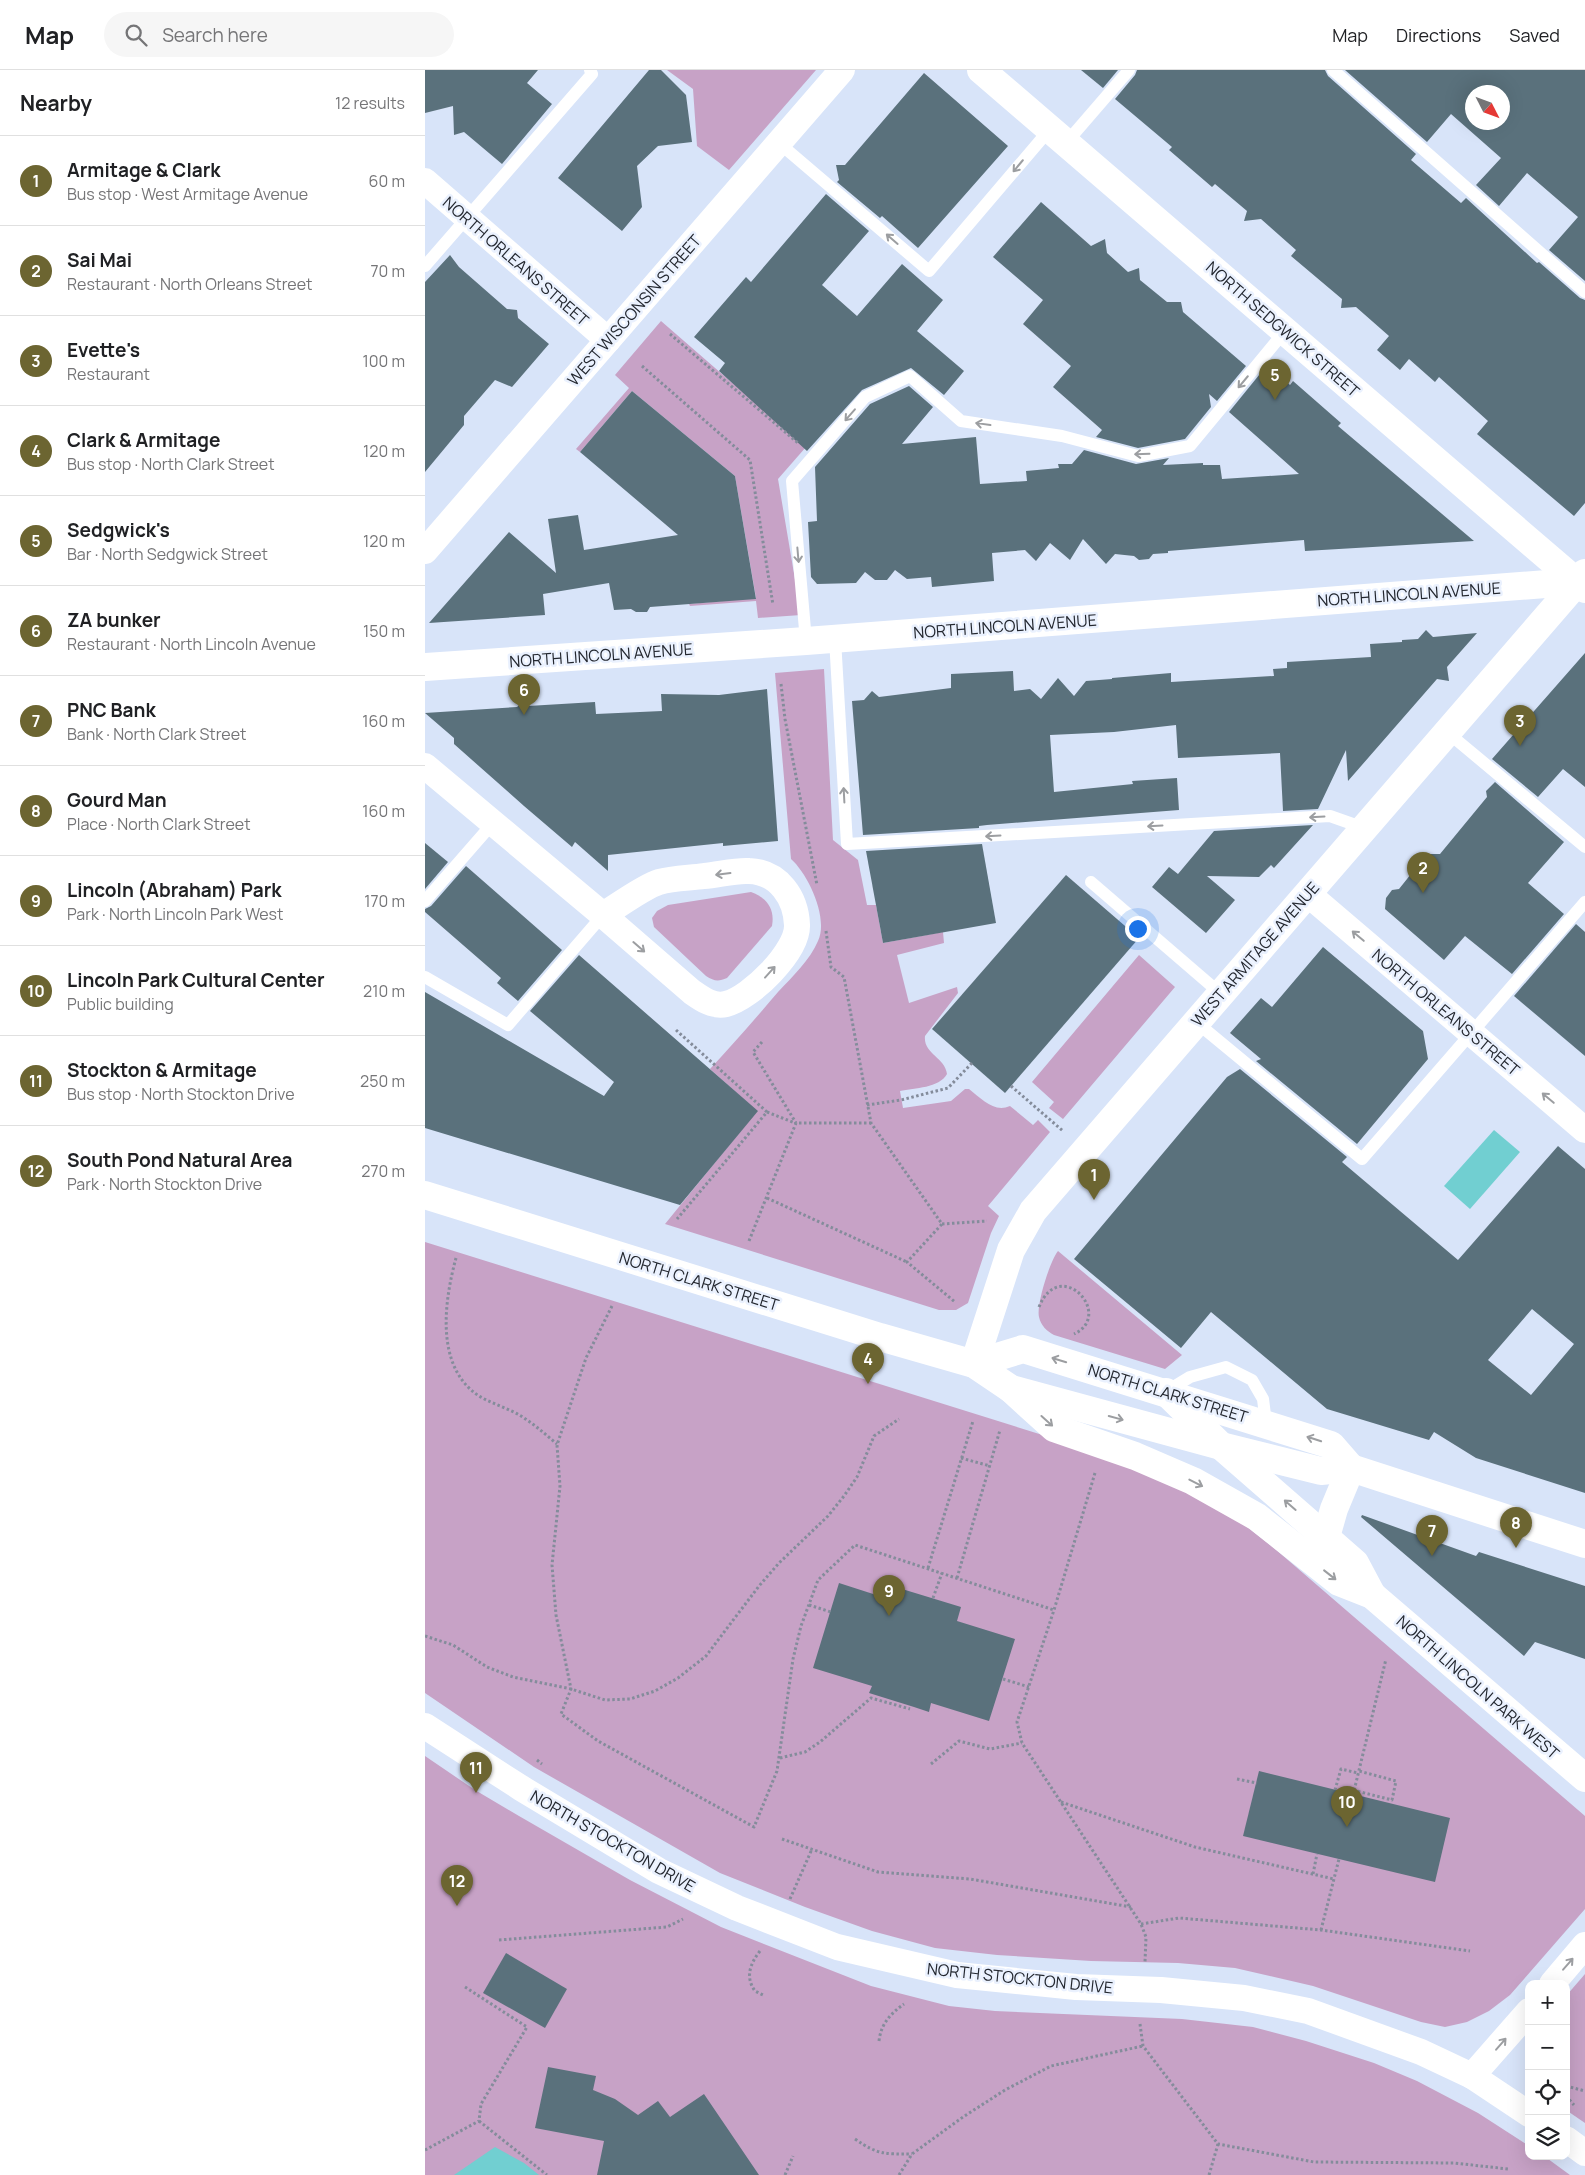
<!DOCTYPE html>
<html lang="en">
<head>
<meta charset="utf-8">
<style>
  body { margin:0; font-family:Manrope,sans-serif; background:#f6f6f6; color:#202124 }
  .controls { position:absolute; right:15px; bottom:15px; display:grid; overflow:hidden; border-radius:10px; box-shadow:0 5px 20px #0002 }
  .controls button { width:45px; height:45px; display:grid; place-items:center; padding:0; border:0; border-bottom:1px solid #e0e0e0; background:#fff; color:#202124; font:25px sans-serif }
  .compass { position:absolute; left:1040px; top:15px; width:45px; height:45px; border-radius:50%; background:#fff; box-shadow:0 5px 20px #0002; rotate:132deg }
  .you { position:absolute; left:712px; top:858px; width:18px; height:18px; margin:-12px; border:4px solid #fff; border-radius:50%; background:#1a73e8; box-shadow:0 0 0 8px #1a73e833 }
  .badge { display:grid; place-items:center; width:32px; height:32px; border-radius:50%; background:#6c6531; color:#fff; font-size:16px; font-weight:700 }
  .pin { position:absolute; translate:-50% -41px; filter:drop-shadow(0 1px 2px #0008) }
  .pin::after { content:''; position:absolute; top:26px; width:18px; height:15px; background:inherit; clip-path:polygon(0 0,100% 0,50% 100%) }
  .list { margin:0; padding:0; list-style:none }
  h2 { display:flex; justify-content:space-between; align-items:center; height:65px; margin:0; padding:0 20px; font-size:21px }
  h2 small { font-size:16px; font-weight:400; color:#757577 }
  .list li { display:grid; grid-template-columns:32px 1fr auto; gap:15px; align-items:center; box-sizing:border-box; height:90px; padding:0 20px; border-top:1px solid #e0e0e0 }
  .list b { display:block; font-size:19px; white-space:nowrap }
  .list p { margin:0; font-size:16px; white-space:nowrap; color:#757577 }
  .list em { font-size:16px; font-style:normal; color:#757577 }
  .icon { flex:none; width:28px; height:28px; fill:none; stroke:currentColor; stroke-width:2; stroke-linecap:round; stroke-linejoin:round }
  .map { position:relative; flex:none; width:1160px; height:2105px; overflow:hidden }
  header { display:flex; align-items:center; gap:30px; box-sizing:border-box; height:70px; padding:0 25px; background:#fff; border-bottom:1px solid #e0e0e0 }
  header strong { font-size:24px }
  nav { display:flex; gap:28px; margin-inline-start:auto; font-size:18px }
  .search { width:350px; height:45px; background:#f6f6f6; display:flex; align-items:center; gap:12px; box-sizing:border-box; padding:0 18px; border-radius:28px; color:#757577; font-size:19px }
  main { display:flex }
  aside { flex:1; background:#fff }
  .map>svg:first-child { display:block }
  .green { fill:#c7a2c6 }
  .water { fill:#71cfd1 }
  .building { fill:#5a717c; fill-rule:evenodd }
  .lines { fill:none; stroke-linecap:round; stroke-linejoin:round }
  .path { stroke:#848c9b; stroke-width:3; stroke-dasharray:2.5 2.5; stroke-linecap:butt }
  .service { stroke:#fff; stroke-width:12 }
  .minor { stroke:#fff; stroke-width:26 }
  .tertiary { stroke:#fff; stroke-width:28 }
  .secondary { stroke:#fff; stroke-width:28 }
  .oneway { stroke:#9c9ea1 }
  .labels { text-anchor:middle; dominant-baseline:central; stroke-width:5; stroke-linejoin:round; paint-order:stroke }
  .street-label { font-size:16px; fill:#23272f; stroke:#eaf1fe }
</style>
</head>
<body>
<header>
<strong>Map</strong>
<div class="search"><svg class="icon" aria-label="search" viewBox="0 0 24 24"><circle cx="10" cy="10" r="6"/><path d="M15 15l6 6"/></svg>Search here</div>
<nav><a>Map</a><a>Directions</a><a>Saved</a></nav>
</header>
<main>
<aside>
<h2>Nearby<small>12 results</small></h2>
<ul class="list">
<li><span class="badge">1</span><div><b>Armitage &amp; Clark</b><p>Bus stop · West Armitage Avenue</p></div><em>60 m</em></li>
<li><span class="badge">2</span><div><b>Sai Mai</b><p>Restaurant · North Orleans Street</p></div><em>70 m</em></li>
<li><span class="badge">3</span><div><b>Evette's</b><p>Restaurant</p></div><em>100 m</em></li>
<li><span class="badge">4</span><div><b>Clark &amp; Armitage</b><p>Bus stop · North Clark Street</p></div><em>120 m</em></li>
<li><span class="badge">5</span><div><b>Sedgwick's</b><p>Bar · North Sedgwick Street</p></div><em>120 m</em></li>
<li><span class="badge">6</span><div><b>ZA bunker</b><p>Restaurant · North Lincoln Avenue</p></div><em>150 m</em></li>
<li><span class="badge">7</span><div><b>PNC Bank</b><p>Bank · North Clark Street</p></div><em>160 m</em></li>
<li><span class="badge">8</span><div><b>Gourd Man</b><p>Place · North Clark Street</p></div><em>160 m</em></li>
<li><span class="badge">9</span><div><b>Lincoln (Abraham) Park</b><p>Park · North Lincoln Park West</p></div><em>170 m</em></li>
<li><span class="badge">10</span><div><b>Lincoln Park Cultural Center</b><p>Public building</p></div><em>210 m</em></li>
<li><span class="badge">11</span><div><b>Stockton &amp; Armitage</b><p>Bus stop · North Stockton Drive</p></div><em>250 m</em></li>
<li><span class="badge">12</span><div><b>South Pond Natural Area</b><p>Park · North Stockton Drive</p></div><em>270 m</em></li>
</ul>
</aside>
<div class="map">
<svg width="1160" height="2105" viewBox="0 0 1160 2105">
  <rect width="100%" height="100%" fill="#d8e4f9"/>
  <g class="green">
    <polygon points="242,0 391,0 304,100 272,76 268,19"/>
    <polygon points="236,251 381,377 353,409 376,545 333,548 331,531 265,536 264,534 331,528 310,406 207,321 155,382 151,379 204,318 190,305"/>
    <path d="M 399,599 L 408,770 L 433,790 L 442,835 L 451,835 L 458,873 L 518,862 L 519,873 L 472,885 L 484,933 L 532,917 L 533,923 L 500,966 C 498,984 520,987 522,1004 C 514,1018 490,1018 475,1021 L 478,1038 L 526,1031 L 540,1019 L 544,1019 C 557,1029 569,1043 585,1036 L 608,1055 L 613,1050 L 625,1062 L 563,1136 L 574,1146 L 566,1163 L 543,1233 L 531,1240 L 514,1240 L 240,1154 L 332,1041 L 285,999 C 308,974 331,948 353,922 C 367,907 385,890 393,871 C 404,848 383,804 366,789 L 350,603 Z"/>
    <path d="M 326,822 C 342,828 350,839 347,856 L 302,908 C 293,912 289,911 281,906 L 229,857 L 227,848 L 232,841 L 243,835 Z"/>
    <polygon points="714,885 750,917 638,1049 624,1038 629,1032 607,1012"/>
    <polygon points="0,1172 685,1386 763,1421 821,1456 849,1478 1160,1746 1160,1839 1085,1925 1064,1941 1042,1952 1020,1957 996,1952 888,1916 810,1898 753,1893 666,1891 572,1885 510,1878 447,1861 380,1837 295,1803 109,1697 0,1623"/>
    <path d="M 633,1181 L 757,1285 L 740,1299 L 629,1265 C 622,1261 616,1256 614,1247 C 611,1235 625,1191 633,1181 Z"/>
    <polygon points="0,1686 50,1720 94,1746 205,1810 296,1857 446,1916 524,1936 570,1941 757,1949 828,1957 881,1971 949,1993 992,2011 1053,2043 1104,2076 1104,2086 1119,2086 1145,2105 0,2105"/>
    <polygon points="1160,1904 1160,2053 1141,2040 1141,1926"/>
  </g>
  <g class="water">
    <polygon points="1069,1060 1095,1082 1045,1139 1019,1116"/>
    <polygon points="70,2077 99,2093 114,2105 29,2105"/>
  </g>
  <g class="building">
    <polygon points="0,0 113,0 102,13 127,34 77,94 39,62 29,65 28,36 0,43"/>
    <polygon points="224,0 236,0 261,25 267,72 233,76 212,96 217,137 197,161 133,108"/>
    <polygon points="656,0 693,0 678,18"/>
    <polygon points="712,0 900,0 903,6 991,84 986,90 1036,133 1041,128 1112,193 1114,192 1155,228 1160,230 1160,433 1149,446 1052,364 1063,351 1014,307 1010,312 984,289 975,300 952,280 964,266 931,237 916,238 917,229 866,186 871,180 836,149 819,151 822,141 790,114 787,117 744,80 747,77 690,29 710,5"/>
    <path d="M 920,0 L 1160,0 L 1160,211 L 1124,180 L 1153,147 L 1102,103 L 1074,136 L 1051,115 L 1076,88 L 1026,44 L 1002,72 ZM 1048,22 L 1078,22 L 1078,52 L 1048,52 Z"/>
    <polygon points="499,3 583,76 493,178 457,146 455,148 412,112 414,110 411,95 420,95"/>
    <polygon points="401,124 444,161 397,215 432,246 477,194 518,230 492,261 539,301 519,325 486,298 437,320 382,381 294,301 300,293 269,267 321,207 326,212"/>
    <polygon points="616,132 666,176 680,169 682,183 692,192 703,202 714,198 715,210 742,232 756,232 758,242 821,296 792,331 784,324 786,337 760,369 713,378 671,367 677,360 628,317 646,296 598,254 618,230 568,187"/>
    <polygon points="25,185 34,197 82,239 92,240 93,248 124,274 87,317 70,310 39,346 39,355 0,402 0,212"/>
    <polygon points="843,294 865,315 868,311 916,353 913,356 1049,471 880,481 879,470 743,481 743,483 728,484 724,489 714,490 709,486 690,484 681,494 658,469 645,490 625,473 611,491 600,480 567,483 569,511 507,517 506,507 482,509 470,500 462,510 450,510 440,502 431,513 392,514 386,507 383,452 392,451 390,397 445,334 484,316 508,337 477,374 551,367 555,414 602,411 601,401 634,398 633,394 647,394 659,380 711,394 744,388 738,395 778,393 778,395 795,395 797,409 874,404 804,342"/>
    <polygon points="207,321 310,406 331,529 225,537 222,542 211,542 206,539 189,540 184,513 118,524 120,545 4,553 84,462 131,503 123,449 153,445 159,480 253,465 155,382"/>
    <polygon points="1001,560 1008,567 1052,563 1022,597 1024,611 1012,609 923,711 921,680 893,739 858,741 855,683 753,688 751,655 689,662 625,665 629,722 708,714 707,711 752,708 754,740 562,755 554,756 554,758 438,765 427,631 439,630 447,621 454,627 526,618 526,604 588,601 589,621 605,619 616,629 633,608 649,626 661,611 687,609 687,608 746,603 746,612 849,606 848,599 862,598 862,592 946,587 945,574 977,572 977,570 993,569"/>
    <polygon points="1160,583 1160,717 1138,699 1113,727 1067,689"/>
    <polygon points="342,619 353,771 298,776 298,773 183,785 183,801 150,772 147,777 99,736 29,674 29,668 0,643 92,637 99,631 103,636 170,632 171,644 237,641 236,624 294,625"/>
    <polygon points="1070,712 1139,772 1103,813 1139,844 1087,904 1040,866 1019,890 960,839 961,828 967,820 974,819 986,804 1003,804 1004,784 1015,784 1062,727 1061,721"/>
    <polygon points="888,755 849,798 846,795 834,807 782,806 810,830 781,863 727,817 744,797 753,804 789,761"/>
    <polygon points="0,773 23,792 0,819"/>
    <polygon points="557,774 571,853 458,873 441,781"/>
    <polygon points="41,796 137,880 93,931 72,913 76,908 0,842 0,839 6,836"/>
    <polygon points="641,805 714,868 580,1023 507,959"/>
    <polygon points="1151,854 1160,862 1160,986 1089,926"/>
    <polygon points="898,877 998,961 1003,989 932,1074 831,991 836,989 805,963 836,928 847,937"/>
    <polygon points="154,885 333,1041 255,1135 0,1058 0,922 179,1026 189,1012 105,941"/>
    <path d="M 815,999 L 922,1087 L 917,1092 L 1033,1190 L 1133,1076 L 1160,1099 L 1160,1423 L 1051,1388 L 1009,1362 L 1004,1370 L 902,1339 L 786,1242 L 756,1278 L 649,1189 L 802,1007 ZM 1107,1239 L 1149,1274 L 1106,1325 L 1063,1290 Z"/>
    <polygon points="937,1445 1051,1486 1054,1482 1160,1516 1160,1589 1110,1572 1099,1586 936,1447"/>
    <polygon points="414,1513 473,1532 477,1519 536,1537 532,1551 590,1569 564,1651 506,1633 504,1642 489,1637 444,1623 447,1616 388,1598"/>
    <polygon points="834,1701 1025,1748 1010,1812 818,1766"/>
    <polygon points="81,1883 142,1919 120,1958 58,1923"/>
    <polygon points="123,1997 171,2006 168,2020 190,2029 213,2045 233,2031 245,2047 279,2024 334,2105 172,2105 179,2071 110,2058"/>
  </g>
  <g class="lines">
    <g class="path">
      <polyline points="245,264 373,373"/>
      <polyline points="217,296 325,390 348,535"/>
      <polyline points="356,614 360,649 392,815"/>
      <polyline points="401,861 406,897 419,907 446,1053 517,1154 482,1192 530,1232"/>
      <polyline points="251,960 342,1042 252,1149"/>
      <polyline points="337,972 328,982 371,1053"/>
      <polyline points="586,1016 638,1061"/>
      <polyline points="442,1035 476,1030 523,1018 547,993"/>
      <polyline points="342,1042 370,1053"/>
      <polyline points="342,1128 482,1192"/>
      <polyline points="517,1154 562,1151"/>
      <polyline points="324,1171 371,1053 446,1053"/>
      <path d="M 31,1188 C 19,1232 10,1297 54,1326 C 67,1334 83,1338 96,1346 C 109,1354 120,1364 132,1374"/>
      <polyline points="187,1236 161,1288 132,1375 135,1416 127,1495 131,1545 146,1619 136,1644 173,1671 329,1757 352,1701 368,1589 376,1556 393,1510 430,1475 629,1540"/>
      <path d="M 614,1237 C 635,1185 690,1245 649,1264"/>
      <polyline points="536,1388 565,1396"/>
      <polyline points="670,1403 629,1540 592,1652 597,1673 716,1854 721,1867 720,1892"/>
      <polyline points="503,1498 548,1351"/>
      <polyline points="532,1508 575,1360"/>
      <polyline points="508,1528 517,1503"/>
      <polyline points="384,1535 406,1542"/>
      <polyline points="0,1566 28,1575 62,1597 88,1607 146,1619 180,1630 205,1629 230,1621 253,1608 281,1586 334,1516 354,1493 403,1446 419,1426 432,1407 449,1366 474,1349"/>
      <polyline points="578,1609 604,1617"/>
      <polyline points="355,1688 380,1682 395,1672 446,1628 485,1639"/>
      <polyline points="112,1690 117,1694"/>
      <polyline points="506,1694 534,1671 565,1679 597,1673"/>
      <polyline points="812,1709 832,1713"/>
      <polyline points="910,1720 916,1699 933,1703"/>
      <polyline points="928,1720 967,1730 971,1711 934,1701"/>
      <polyline points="928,1725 961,1589"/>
      <polyline points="636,1732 770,1777 909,1809"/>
      <polyline points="357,1769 453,1802 545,1809 706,1837"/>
      <polyline points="888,1804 892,1784"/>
      <polyline points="365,1829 387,1779"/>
      <polyline points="716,1854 754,1848 896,1860 1045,1881"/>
      <polyline points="896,1860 914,1789"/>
      <polyline points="74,1870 242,1857 258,1849"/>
      <path d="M 335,1881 C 325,1894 320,1907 330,1921 L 340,1926"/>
      <polyline points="40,1917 102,1957 56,2034 54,2051"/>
      <polyline points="715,1954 718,1976 793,2074 889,2092 1029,2093 1083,2099"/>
      <path d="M 454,1971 C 456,1954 465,1944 479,1934"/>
      <polyline points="1141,2016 1160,2021"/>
      <polyline points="1141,2026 1149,2035"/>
      <polyline points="54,2051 122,2105"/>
      <path d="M 430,2069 C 453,2085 460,2084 487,2084"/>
      <polyline points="0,2080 54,2051"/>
      <polyline points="360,2105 368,2086"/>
      <polyline points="474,2105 487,2084 538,2047 580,2020 626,1996 718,1976"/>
      <polyline points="784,2105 793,2074"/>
    </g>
    <g class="service">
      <polyline points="908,0 1160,222"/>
      <polyline points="354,73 504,201 625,59"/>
      <polyline points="641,73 704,0"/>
      <polyline points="0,196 167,4 165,0"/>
      <polyline points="410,569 422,774 905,746 939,758"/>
      <polyline points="381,571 367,411 440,327 485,306 536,351 637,366 713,386 765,376 860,261"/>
      <polyline points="1022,662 1160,777"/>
      <polyline points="666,812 796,924"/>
      <polyline points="0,831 68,753"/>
      <polyline points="0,907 83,955 178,845"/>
      <polyline points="771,952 937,1089 1160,832"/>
      <polyline points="742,1321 765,1307 801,1297 827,1310 838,1329 841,1353"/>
    </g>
    <g class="minor">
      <polyline points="0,111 183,270"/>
      <polyline points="0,481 417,0"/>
      <path d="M 0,696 L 178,845 L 267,922 C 277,929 288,937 301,934 C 326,928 373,881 372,855 C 371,828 354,802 324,801 C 310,800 293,805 279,806 C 265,808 248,808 234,812 C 220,816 191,837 178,845"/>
      <polyline points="883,824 1160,1060"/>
      <polyline points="0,1656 96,1718 234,1801 312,1838 412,1877 532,1905 651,1917 736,1920 819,1928 883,1941 996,1982 1047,2006 1104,2044"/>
      <polyline points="1127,1914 1160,1875"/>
      <polyline points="1047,2006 1104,1941"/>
      <polyline points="1141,2069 1160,2083"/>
    </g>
    <g class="tertiary">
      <polyline points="556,0 1160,519"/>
      <polyline points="549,1294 586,1180 608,1141 1160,503"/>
      <polyline points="586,1319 629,1358 710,1386 768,1411 832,1447 914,1512 947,1525 1160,1708"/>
      <polyline points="741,1322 796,1376 930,1493 947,1525"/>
    </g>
    <g class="secondary">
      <polyline points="0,597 381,571 1160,511"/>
      <polyline points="0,1125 455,1267 549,1294 586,1319 796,1376 896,1401 926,1398 1160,1474"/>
      <polyline points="549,1294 598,1279 906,1375 926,1398"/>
      <polyline points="901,1467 909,1439 926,1398"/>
    </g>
  </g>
  <defs><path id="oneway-shaft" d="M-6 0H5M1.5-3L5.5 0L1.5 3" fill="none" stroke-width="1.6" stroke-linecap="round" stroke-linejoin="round" transform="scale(1.25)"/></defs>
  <g class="oneway">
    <use href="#oneway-shaft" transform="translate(593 96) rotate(130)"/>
    <use href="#oneway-shaft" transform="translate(467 169) rotate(-139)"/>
    <use href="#oneway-shaft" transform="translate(818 312) rotate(130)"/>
    <use href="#oneway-shaft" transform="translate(425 345) rotate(131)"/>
    <use href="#oneway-shaft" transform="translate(558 354) rotate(-172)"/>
    <use href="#oneway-shaft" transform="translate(717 384) rotate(178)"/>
    <use href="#oneway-shaft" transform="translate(373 485) rotate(85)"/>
    <use href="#oneway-shaft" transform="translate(419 725) rotate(-93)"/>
    <use href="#oneway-shaft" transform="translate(892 747) rotate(177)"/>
    <use href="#oneway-shaft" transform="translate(730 756) rotate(177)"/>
    <use href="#oneway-shaft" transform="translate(568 766) rotate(177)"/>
    <use href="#oneway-shaft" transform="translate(298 804) rotate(173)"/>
    <use href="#oneway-shaft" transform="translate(933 866) rotate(-140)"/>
    <use href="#oneway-shaft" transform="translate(214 877) rotate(41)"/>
    <use href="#oneway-shaft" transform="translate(345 902) rotate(-48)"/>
    <use href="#oneway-shaft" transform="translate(1123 1028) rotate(-140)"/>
    <use href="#oneway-shaft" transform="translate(634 1290) rotate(-163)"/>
    <use href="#oneway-shaft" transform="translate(691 1348) rotate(15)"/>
    <use href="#oneway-shaft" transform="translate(622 1351) rotate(42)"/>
    <use href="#oneway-shaft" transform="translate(889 1369) rotate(-162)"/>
    <use href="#oneway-shaft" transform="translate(771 1413) rotate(27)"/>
    <use href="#oneway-shaft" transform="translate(865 1435) rotate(-139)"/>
    <use href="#oneway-shaft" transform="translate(905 1505) rotate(38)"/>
    <use href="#oneway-shaft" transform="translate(1143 1894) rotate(-49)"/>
    <use href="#oneway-shaft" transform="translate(1076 1974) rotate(-49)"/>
  </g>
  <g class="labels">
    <g class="street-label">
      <text transform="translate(91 191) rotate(41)">NORTH ORLEANS STREET</text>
      <text transform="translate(209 240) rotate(-49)">WEST WISCONSIN STREET</text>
      <text transform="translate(858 259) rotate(41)">NORTH SEDGWICK STREET</text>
      <text transform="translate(984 524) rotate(-4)">NORTH LINCOLN AVENUE</text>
      <text transform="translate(580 556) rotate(-4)">NORTH LINCOLN AVENUE</text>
      <text transform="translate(176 585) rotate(-4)">NORTH LINCOLN AVENUE</text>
      <text transform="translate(830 884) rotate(-49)">WEST ARMITAGE AVENUE</text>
      <text transform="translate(1021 942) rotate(40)">NORTH ORLEANS STREET</text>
      <text transform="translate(274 1211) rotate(17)">NORTH CLARK STREET</text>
      <text transform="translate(743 1323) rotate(17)">NORTH CLARK STREET</text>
      <text transform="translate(1053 1617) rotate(41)">NORTH LINCOLN PARK WEST</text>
      <text transform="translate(188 1771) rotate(30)">NORTH STOCKTON DRIVE</text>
      <text transform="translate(595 1908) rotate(6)">NORTH STOCKTON DRIVE</text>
    </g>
  </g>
</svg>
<div class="controls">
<button>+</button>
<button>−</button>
<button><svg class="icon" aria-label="locate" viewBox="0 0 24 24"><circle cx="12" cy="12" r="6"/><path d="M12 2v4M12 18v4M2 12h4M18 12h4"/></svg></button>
<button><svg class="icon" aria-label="layers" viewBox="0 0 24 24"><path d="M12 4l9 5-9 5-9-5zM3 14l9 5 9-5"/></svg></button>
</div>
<svg class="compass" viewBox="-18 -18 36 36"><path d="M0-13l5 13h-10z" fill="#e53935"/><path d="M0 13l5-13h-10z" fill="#757577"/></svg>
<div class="you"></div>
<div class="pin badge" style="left:669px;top:1130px">1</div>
<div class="pin badge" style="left:998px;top:823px">2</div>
<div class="pin badge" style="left:1095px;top:676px">3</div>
<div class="pin badge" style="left:443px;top:1314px">4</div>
<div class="pin badge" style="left:850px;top:330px">5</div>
<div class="pin badge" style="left:99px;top:645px">6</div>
<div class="pin badge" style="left:1007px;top:1486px">7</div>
<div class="pin badge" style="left:1091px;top:1478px">8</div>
<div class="pin badge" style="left:464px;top:1546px">9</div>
<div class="pin badge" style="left:922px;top:1757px">10</div>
<div class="pin badge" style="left:51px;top:1723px">11</div>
<div class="pin badge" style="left:32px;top:1836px">12</div>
</div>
</main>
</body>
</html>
